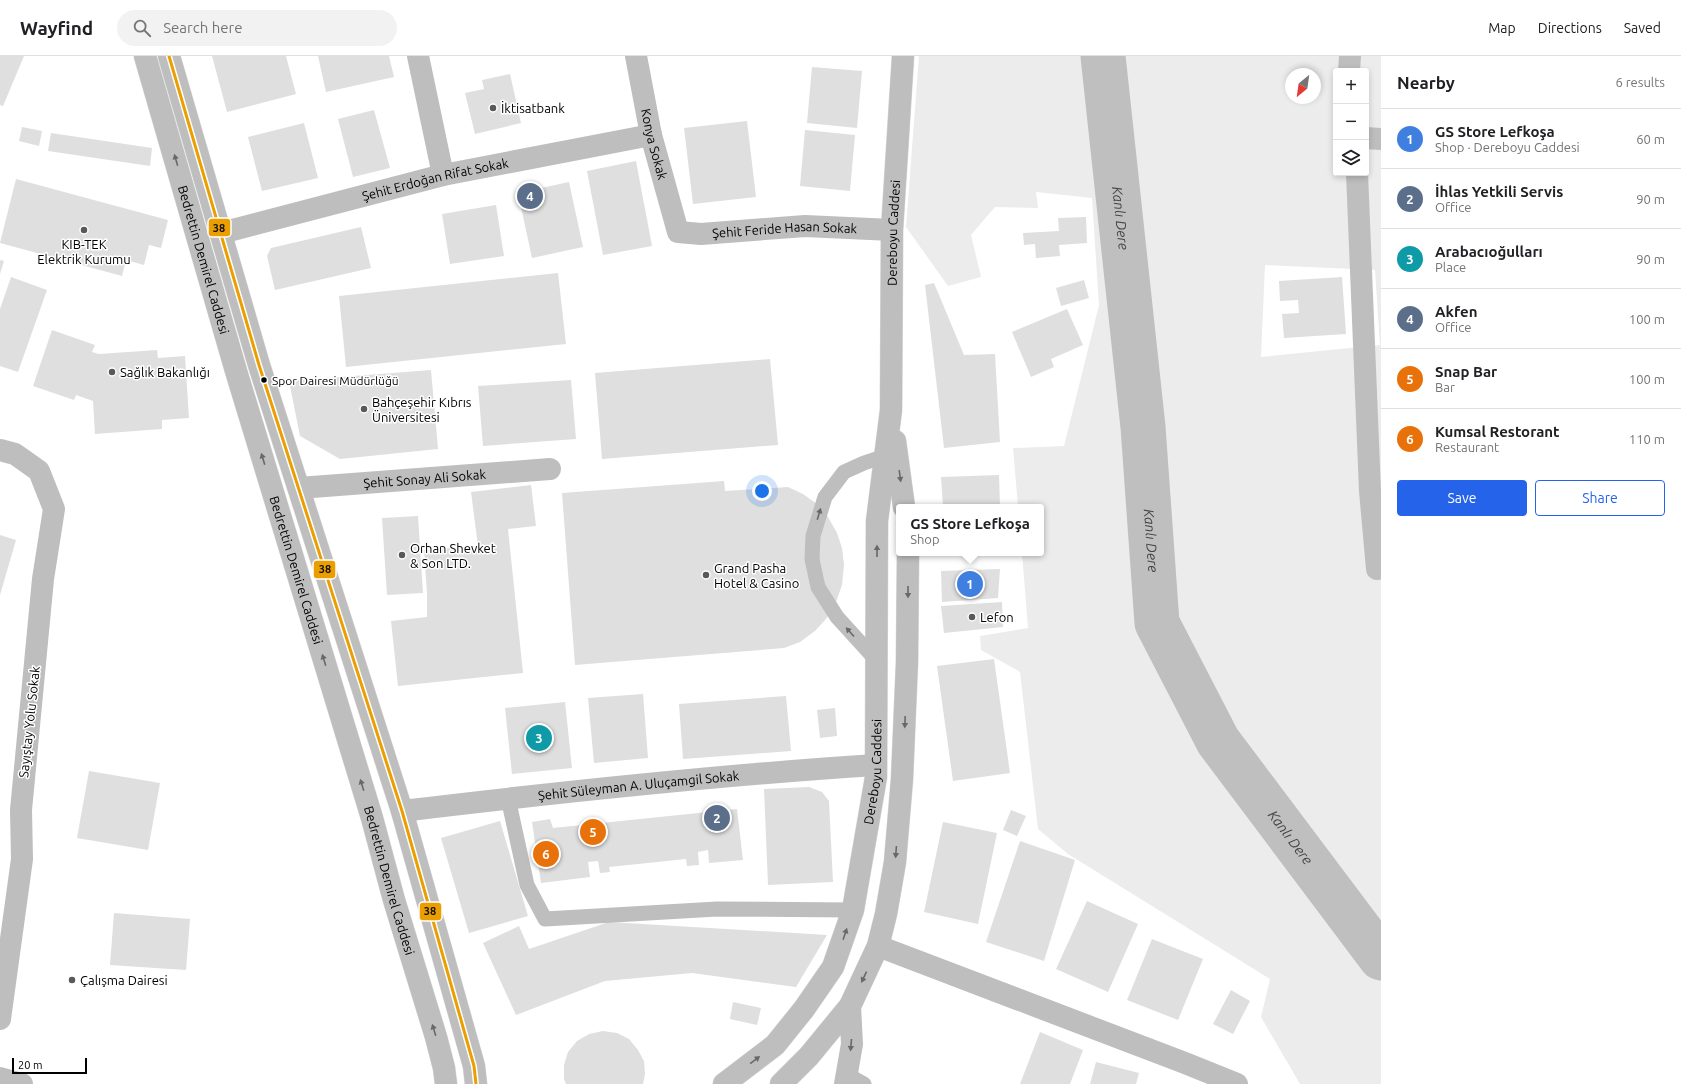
<!DOCTYPE html>
<html lang="en">
<head>
<meta charset="utf-8">
<style>
  body { margin:0; font-family:Ubuntu,sans-serif; background:#f2f2f2; color:#202124 }
  .controls { position:absolute; right:12px; top:12px; display:grid; overflow:hidden; border-radius:4px; box-shadow:0 2px 6px #0003 }
  .controls button { width:36px; height:36px; display:grid; place-items:center; padding:0; border:0; border-bottom:1px solid #e0e0e0; background:#fff; color:#202124; font:20px sans-serif }
  .compass { position:absolute; left:1285px; top:12px; width:36px; height:36px; border-radius:50%; background:#fff; box-shadow:0 2px 6px #0003; rotate:209deg }
  .scale { position:absolute; left:12px; bottom:10px; width:75px; box-sizing:border-box; padding-left:4px; border:2px solid #000; border-top:0; font-size:11px; line-height:14px; white-space:nowrap; color:#000; -webkit-text-stroke:3px #fff; paint-order:stroke }
  .you { position:absolute; left:762px; top:435px; width:14px; height:14px; margin:-10px; border:3px solid #fff; border-radius:50%; background:#1a73e8; box-shadow:0 0 0 6px #1a73e833 }
  .badge { display:grid; place-items:center; width:26px; height:26px; border-radius:50%; background:#2563eb; color:#fff; font-size:13px; font-weight:700 }
  .pin { position:absolute; translate:-50% -50%; border:2px solid #fff; box-shadow:0 1px 4px #0006 }
  .popup { position:absolute; left:896px; top:448px; width:148px; height:52px; box-sizing:border-box; display:grid; place-content:center; border-radius:4px; background:#fff; filter:drop-shadow(0 1px 3px #0005); font-size:13px; white-space:nowrap; color:#757577 }
  .popup b { font-size:15px; color:#202124 }
  .popup::after { content:''; position:absolute; left:50%; top:100%; margin-left:-8px; border:8px solid transparent; border-top-color:#fff }
  .list { margin:0; padding:0; list-style:none }
  h2 { display:flex; justify-content:space-between; align-items:center; height:52px; margin:0; padding:0 16px; font-size:17px }
  h2 small { font-size:13px; font-weight:400; color:#757577 }
  .list li { display:grid; grid-template-columns:26px 1fr auto; gap:12px; align-items:center; box-sizing:border-box; height:60px; padding:0 16px; border-top:1px solid #e0e0e0 }
  .list b { display:block; font-size:15px; white-space:nowrap }
  .list p { margin:0; font-size:13px; white-space:nowrap; color:#757577 }
  .list em { font-size:13px; font-style:normal; color:#757577 }
  .actions { display:flex; gap:8px; padding:12px 16px }
  .actions a { flex:1; padding:9px 0; border:1px solid #2563eb; border-radius:4px; text-align:center; font-size:14px; color:#2563eb }
  .actions .main { background:#2563eb; color:#fff }
  .icon { flex:none; width:22px; height:22px; fill:none; stroke:currentColor; stroke-width:2; stroke-linecap:round; stroke-linejoin:round }
  .map { position:relative; flex:none; width:1381px; height:1028px; overflow:hidden }
  header { display:flex; align-items:center; gap:24px; box-sizing:border-box; height:56px; padding:0 20px; background:#fff; border-bottom:1px solid #e0e0e0 }
  header strong { font-size:19px }
  nav { display:flex; gap:22px; margin-inline-start:auto; font-size:14px }
  .search { width:280px; height:36px; background:#f2f2f2; display:flex; align-items:center; gap:10px; box-sizing:border-box; padding:0 14px; border-radius:22px; color:#757577; font-size:15px }
  main { display:flex }
  aside { flex:1; background:#fff }
  .map>svg:first-child { display:block }
  .green { fill:#ececec; fill-rule:evenodd }
  .lines { fill:none; stroke-linecap:round; stroke-linejoin:round }
  .river { stroke:#bfbfbf; stroke-width:45 }
  .building { fill:#dfdfdf }
  .primary-casing { stroke:#dbdbdb; stroke-width:23 }
  .service { stroke:#bebebe; stroke-width:15 }
  .minor { stroke:#bebebe; stroke-width:22 }
  .primary { stroke:#bebebe; stroke-width:22 }
  .bus-1-casing { stroke:#fff; stroke-width:6 }
  .bus-1 { stroke:#eb9e00; stroke-width:3 }
  .oneway { fill:#686868 }
  .poi-dot { fill:#595959; stroke:#fff; stroke-width:1.5 }
  .bus-dot { fill:#000; stroke:#fff; stroke-width:1.5 }
  .labels { text-anchor:middle; dominant-baseline:central; stroke-width:3; stroke-linejoin:round; paint-order:stroke }
  .bus-label { font-size:12px; fill:#000; stroke:#fff; text-anchor:start }
  .poi-label { font-size:13px; fill:#000; stroke:#fff; text-anchor:start }
  .street-label { font-size:13px; fill:#000; stroke:#fff }
  .water-label { font-size:14px; font-style:italic; fill:#444; stroke:#fff }
  .line-badge { stroke:#fff; stroke-width:1.5 }
  .pale-badge-label { font-size:11px; text-anchor:middle; font-weight:bold; fill:#111 }
</style>
</head>
<body>
<header>
<strong>Wayfind</strong>
<div class="search"><svg class="icon" aria-label="search" viewBox="0 0 24 24"><circle cx="10" cy="10" r="6"/><path d="M15 15l6 6"/></svg>Search here</div>
<nav><a>Map</a><a>Directions</a><a>Saved</a></nav>
</header>
<main>
<div class="map">
<svg width="1381" height="1028" viewBox="0 0 1381 1028">
  <rect width="100%" height="100%" fill="#fff"/>
  <path class="green" d="M 919,0 L 1381,0 L 1381,1028 L 1300,1028 L 1261,961 L 1270,923 L 1068,798 L 1038,773 L 1020,616 L 981,594 L 980,580 L 1028,572 L 1022,497 L 1041,497 L 1041,451 L 1018,451 L 1013,392 L 1064,390 L 1099,249 L 1092,142 L 1036,136 L 1038,152 L 995,151 L 971,179 L 981,221 L 948,230 L 906,171 ZM 1336,15 L 1366,15 L 1366,117 L 1336,117 ZM 1291,18 L 1315,18 L 1315,42 L 1291,42 ZM 1265,209 L 1375,214 L 1380,289 L 1261,301 Z"/>
  <g class="lines">
    <path class="river" id="s1" d="M 1103,0 L 1143,371 L 1157,567 L 1218,685 L 1381,902"/>
  </g>
  <g class="building">
    <polygon points="0,0 24,0 3,50 0,49"/>
    <polygon points="212,0 286,0 296,38 227,56"/>
    <polygon points="318,0 389,0 394,21 326,36"/>
    <polygon points="812,11 862,15 857,72 807,67"/>
    <polygon points="510,18 521,67 475,78 465,37 484,33 482,24"/>
    <polygon points="374,54 390,112 353,121 338,63"/>
    <polygon points="747,65 756,141 693,148 684,72"/>
    <polygon points="304,67 318,122 262,135 248,81"/>
    <polygon points="22,71 42,75 39,90 19,85"/>
    <polygon points="805,74 855,79 850,135 800,130"/>
    <polygon points="51,77 152,92 150,110 48,95"/>
    <polygon points="636,105 652,190 603,199 587,115"/>
    <polygon points="16,123 168,164 161,192 149,189 144,209 126,204 122,220 0,187"/>
    <polygon points="569,126 583,191 532,202 518,137"/>
    <polygon points="496,149 504,200 450,208 442,158"/>
    <polygon points="1086,161 1087,187 1059,189 1060,200 1036,202 1035,188 1024,189 1023,177 1059,175 1058,162"/>
    <polygon points="361,171 371,212 275,234 267,200 271,192"/>
    <polygon points="0,204 4,205 0,218"/>
    <polygon points="558,217 566,288 346,311 339,240"/>
    <polygon points="11,221 47,234 18,316 0,310 0,253"/>
    <polygon points="1342,221 1346,278 1284,282 1282,258 1299,257 1298,244 1280,245 1279,225"/>
    <polygon points="1084,224 1089,242 1061,250 1056,232"/>
    <polygon points="934,227 964,299 995,298 1000,386 944,392 925,229"/>
    <polygon points="1067,253 1083,289 1051,303 1054,311 1031,321 1012,276"/>
    <polygon points="52,274 95,289 92,296 99,298 157,294 158,302 185,300 189,362 162,364 162,373 95,378 93,345 76,339 74,344 33,330"/>
    <polygon points="770,303 778,389 602,403 595,317"/>
    <polygon points="431,314 438,393 340,403 300,380 289,325"/>
    <polygon points="571,324 576,383 483,390 478,330"/>
    <polygon points="999,419 1000,451 943,451 941,421"/>
    <polygon points="724,425 725,435 788,431 803,438 817,448 828,461 837,477 842,492 844,509 842,529 835,549 826,563 815,575 800,586 784,592 575,609 562,437"/>
    <polygon points="531,429 536,470 508,473 523,617 398,630 391,565 427,561 427,537 424,494 478,490 471,436"/>
    <polygon points="418,460 423,537 387,539 382,462"/>
    <polygon points="0,479 16,484 0,539"/>
    <polygon points="1000,513 998,542 942,546 941,515"/>
    <polygon points="1002,546 1003,571 944,577 941,550"/>
    <polygon points="994,603 1010,717 953,725 937,610"/>
    <polygon points="643,638 648,702 594,707 588,642"/>
    <polygon points="786,640 791,695 683,703 679,648"/>
    <polygon points="565,646 572,712 512,718 505,652"/>
    <polygon points="835,652 837,680 820,682 817,654"/>
    <polygon points="89,715 160,727 148,794 77,782"/>
    <polygon points="809,731 822,736 829,745 833,826 768,829 764,733"/>
    <polygon points="737,753 743,804 709,807 708,794 698,796 699,809 687,810 686,803 609,811 610,816 600,817 598,805 588,806 590,821 541,827 532,766 550,763 553,772"/>
    <polygon points="1011,754 1026,760 1017,780 1003,774"/>
    <polygon points="500,765 528,860 469,877 441,782"/>
    <polygon points="943,766 997,777 978,868 924,856"/>
    <polygon points="1020,785 1075,804 1044,905 986,886"/>
    <polygon points="1087,845 1138,868 1108,936 1056,913"/>
    <polygon points="114,857 190,863 186,914 110,909"/>
    <polygon points="609,866 827,879 796,931 692,917 605,925 516,959 483,887 519,870 529,893"/>
    <polygon points="1152,883 1203,903 1178,964 1127,944"/>
    <polygon points="1231,934 1250,945 1233,978 1213,968"/>
    <polygon points="733,946 761,952 757,969 730,963"/>
    <polygon points="603,975 617,977 629,983 638,994 644,1005 645,1018 643,1028 566,1028 564,1023 564,1009 568,996 577,985 589,978"/>
    <polygon points="1040,976 1083,994 1070,1028 1020,1028"/>
    <polygon points="1096,1006 1139,1017 1136,1028 1090,1028"/>
  </g>
  <g class="lines">
    <g class="primary-casing">
      <g id="primary">
        <path id="s6" d="M 145,0 L 236,315 L 372,762 L 394,844 L 436,981 L 444,1012 L 446,1028"/>
        <polyline points="169,0 259,309 402,755 474,1010 476,1028"/>
        <polyline points="895,385 904,451"/>
        <path id="s7" d="M 724,1028 L 775,989 L 804,953 L 833,911 L 853,854 L 876,721 L 877,465 L 891,354 L 892,174 L 903,0"/>
        <polyline points="781,1028 809,1000 850,950 878,890 886,858 895,806 902,723 907,606 908,497"/>
      </g>
    </g>
    <g class="service">
      <polyline points="877,605 837,561 818,531 812,503 813,480 825,441 844,416 864,407 885,400"/>
      <polyline points="508,742 527,829 545,863 717,853 853,854"/>
      <polyline points="846,1018 864,1028"/>
    </g>
    <g class="minor">
      <polyline points="418,0 443,119"/>
      <path id="s2" d="M 636,0 L 651,79 L 678,176 L 701,178 L 805,170 L 892,174"/>
      <polyline points="1349,15 1350,0"/>
      <polyline points="1366,82 1381,83"/>
      <polyline points="1357,117 1370,435 1377,513"/>
      <path id="s3" d="M 221,177 L 443,119 L 651,79"/>
      <polyline points="0,394 15,398 39,415 54,453 43,523 21,754 22,803 0,963"/>
      <path id="s4" d="M 299,432 L 550,413"/>
      <path id="s5" d="M 402,755 C 560,736 718,719 876,709"/>
      <polyline points="878,890 1185,1007 1237,1028"/>
      <polyline points="0,1022 22,1028"/>
      <polyline points="845,1028 852,988 850,950"/>
    </g>
    <use href="#primary" class="primary"/>
    <g class="bus-1-casing">
      <polyline id="bus-1" points="169,0 259,309 402,755 474,1010 476,1028"/>
    </g>
    <use href="#bus-1" class="bus-1"/>
  </g>
  <defs><path id="oneway-solid" d="M-6-.8H1V-3.2L6.5 0L1 3.2V.8H-6Z"/></defs>
  <g class="oneway">
    <use href="#oneway-solid" transform="translate(176 104) rotate(-106)"/>
    <use href="#oneway-solid" transform="translate(263 403) rotate(-107)"/>
    <use href="#oneway-solid" transform="translate(900 420) rotate(82)"/>
    <use href="#oneway-solid" transform="translate(819 458) rotate(-73)"/>
    <use href="#oneway-solid" transform="translate(877 495) rotate(-90)"/>
    <use href="#oneway-solid" transform="translate(908 536) rotate(90)"/>
    <use href="#oneway-solid" transform="translate(850 576) rotate(-132)"/>
    <use href="#oneway-solid" transform="translate(324 604) rotate(-107)"/>
    <use href="#oneway-solid" transform="translate(905 666) rotate(92)"/>
    <use href="#oneway-solid" transform="translate(362 729) rotate(-107)"/>
    <use href="#oneway-solid" transform="translate(896 796) rotate(94)"/>
    <use href="#oneway-solid" transform="translate(845 878) rotate(-71)"/>
    <use href="#oneway-solid" transform="translate(864 921) rotate(115)"/>
    <use href="#oneway-solid" transform="translate(434 974) rotate(-107)"/>
    <use href="#oneway-solid" transform="translate(851 989) rotate(95)"/>
    <use href="#oneway-solid" transform="translate(755 1004) rotate(-37)"/>
  </g>
  <g class="poi-dot">
    <circle cx="493" cy="52" r="4"/>
    <circle cx="84" cy="174" r="4"/>
    <circle cx="112" cy="316" r="4"/>
    <circle cx="364" cy="353" r="4"/>
    <circle cx="402" cy="499" r="4"/>
    <circle cx="706" cy="519" r="4"/>
    <circle cx="972" cy="561" r="4"/>
    <circle cx="72" cy="924" r="4"/>
  </g>
  <circle class="bus-dot" cx="264" cy="324" r="3.5"/>
  <g class="labels">
    <g class="bus-label">
      <text x="272" y="324">Spor Dairesi Müdürlüğü</text>
    </g>
    <g class="poi-label">
      <text x="501" y="52">İktisatbank</text>
      <text x="84" y="188" text-anchor="middle">KIB-TEK<tspan x="84" dy="15">Elektrik Kurumu</tspan></text>
      <text x="120" y="316">Sağlık Bakanlığı</text>
      <text x="372" y="346">Bahçeşehir Kıbrıs<tspan x="372" dy="15">Üniversitesi</tspan></text>
      <text x="410" y="492">Orhan Shevket<tspan x="410" dy="15">&amp; Son LTD.</tspan></text>
      <text x="714" y="512">Grand Pasha<tspan x="714" dy="15">Hotel &amp; Casino</tspan></text>
      <text x="980" y="561">Lefon</text>
      <text x="80" y="924">Çalışma Dairesi</text>
    </g>
    <g class="street-label">
      <text stroke="none"><textPath href="#s2" startOffset="90">Konya Sokak</textPath></text>
      <text stroke="none"><textPath href="#s3" startOffset="221">Şehit Erdoğan Rifat Sokak</textPath></text>
      <text stroke="none"><textPath href="#s2" startOffset="288">Şehit Feride Hasan Sokak</textPath></text>
      <text stroke="none"><textPath href="#s7" startOffset="902">Dereboyu Caddesi</textPath></text>
      <text stroke="none"><textPath href="#s6" startOffset="212">Bedrettin Demirel Caddesi</textPath></text>
      <text stroke="none"><textPath href="#s4" startOffset="126">Şehit Sonay Ali Sokak</textPath></text>
      <text stroke="none"><textPath href="#s6" startOffset="536">Bedrettin Demirel Caddesi</textPath></text>
      <text transform="translate(29 666) rotate(-84)">Sayıştay Yolu Sokak</text>
      <text stroke="none"><textPath href="#s7" startOffset="362">Dereboyu Caddesi</textPath></text>
      <text stroke="none"><textPath href="#s5" startOffset="238">Şehit Süleyman A. Uluçamgil Sokak</textPath></text>
      <text stroke="none"><textPath href="#s6" startOffset="860">Bedrettin Demirel Caddesi</textPath></text>
    </g>
    <g class="water-label">
      <text stroke="none"><textPath href="#s1" startOffset="163">Kanlı Dere</textPath></text>
      <text stroke="none"><textPath href="#s1" startOffset="487">Kanlı Dere</textPath></text>
      <text stroke="none"><textPath href="#s1" startOffset="823">Kanlı Dere</textPath></text>
    </g>
  </g>
  <g class="line-badge">
    <rect x="208" y="162" width="23" height="19" rx="4" fill="#eb9e00"/>
    <rect x="313" y="504" width="23" height="19" rx="4" fill="#eb9e00"/>
    <rect x="419" y="846" width="23" height="19" rx="4" fill="#eb9e00"/>
  </g>
  <g class="pale-badge-label">
    <text x="219" y="176">38</text>
    <text x="325" y="517">38</text>
    <text x="430" y="859">38</text>
  </g>
</svg>
<div class="controls">
<button>+</button>
<button>−</button>
<button><svg class="icon" aria-label="layers" viewBox="0 0 24 24"><path d="M12 4l9 5-9 5-9-5zM3 14l9 5 9-5"/></svg></button>
</div>
<svg class="compass" viewBox="-18 -18 36 36"><path d="M0-13l5 13h-10z" fill="#e53935"/><path d="M0 13l5-13h-10z" fill="#757577"/></svg>
<div class="scale">20 m</div>
<div class="you"></div>
<div class="pin badge" style="left:970px;top:528px;background:#3f7fe0">1</div>
<div class="popup"><b>GS Store Lefkoşa</b>Shop</div>
<div class="pin badge" style="left:717px;top:762px;background:#5c6f8a">2</div>
<div class="pin badge" style="left:539px;top:682px;background:#0f9aa8">3</div>
<div class="pin badge" style="left:530px;top:140px;background:#5c6f8a">4</div>
<div class="pin badge" style="left:593px;top:776px;background:#e8710a">5</div>
<div class="pin badge" style="left:546px;top:798px;background:#e8710a">6</div>
</div>
<aside>
<h2>Nearby<small>6 results</small></h2>
<ul class="list">
<li><span class="badge" style="background:#3f7fe0">1</span><div><b>GS Store Lefkoşa</b><p>Shop · Dereboyu Caddesi</p></div><em>60 m</em></li>
<li><span class="badge" style="background:#5c6f8a">2</span><div><b>İhlas Yetkili Servis</b><p>Office</p></div><em>90 m</em></li>
<li><span class="badge" style="background:#0f9aa8">3</span><div><b>Arabacıoğulları</b><p>Place</p></div><em>90 m</em></li>
<li><span class="badge" style="background:#5c6f8a">4</span><div><b>Akfen</b><p>Office</p></div><em>100 m</em></li>
<li><span class="badge" style="background:#e8710a">5</span><div><b>Snap Bar</b><p>Bar</p></div><em>100 m</em></li>
<li><span class="badge" style="background:#e8710a">6</span><div><b>Kumsal Restorant</b><p>Restaurant</p></div><em>110 m</em></li>
</ul>
<div class="actions"><a class="main">Save</a><a>Share</a></div>
</aside>
</main>
</body>
</html>
